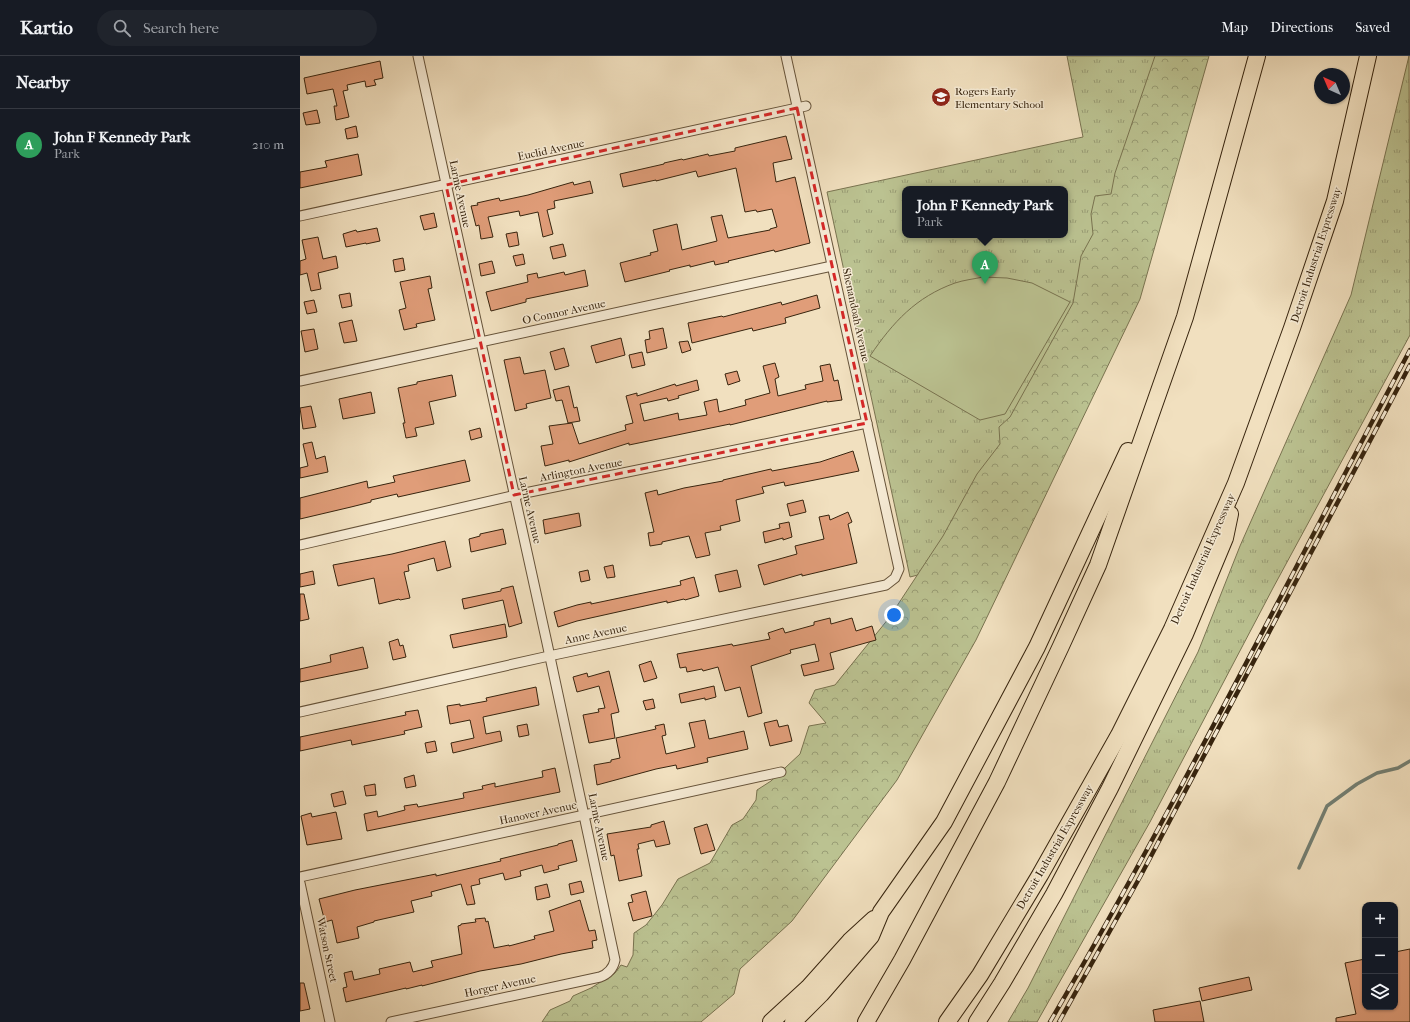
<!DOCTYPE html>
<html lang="en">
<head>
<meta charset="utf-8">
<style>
  body { margin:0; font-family:"IM FELL French Canon",serif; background:#20242c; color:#f1f3f6 }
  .controls { position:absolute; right:12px; bottom:12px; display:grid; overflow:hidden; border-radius:8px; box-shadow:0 1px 3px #0004 }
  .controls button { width:36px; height:36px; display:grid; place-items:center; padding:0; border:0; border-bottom:1px solid #363941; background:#171b24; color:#f1f3f6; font:20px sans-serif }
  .compass { position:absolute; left:1014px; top:12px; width:36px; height:36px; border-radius:50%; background:#171b24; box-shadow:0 1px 3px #0004; rotate:316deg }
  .you { position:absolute; left:594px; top:559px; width:14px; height:14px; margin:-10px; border:3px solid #fff; border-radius:50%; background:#1a73e8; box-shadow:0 0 0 6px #1a73e833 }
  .badge { display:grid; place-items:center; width:26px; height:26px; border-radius:50%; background:#c59692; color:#fff; font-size:13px; font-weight:700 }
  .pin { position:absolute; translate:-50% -33px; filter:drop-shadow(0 1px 2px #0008) }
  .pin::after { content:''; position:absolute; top:21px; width:14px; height:12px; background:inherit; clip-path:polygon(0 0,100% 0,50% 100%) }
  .popup { position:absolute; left:602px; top:130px; width:166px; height:52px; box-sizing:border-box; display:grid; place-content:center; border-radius:8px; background:#171b24; filter:drop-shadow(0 1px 3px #0005); font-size:13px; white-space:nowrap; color:#9ea1a6 }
  .popup b { font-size:15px; color:#f1f3f6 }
  .popup::after { content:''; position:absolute; left:50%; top:100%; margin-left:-8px; border:8px solid transparent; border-top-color:#171b24 }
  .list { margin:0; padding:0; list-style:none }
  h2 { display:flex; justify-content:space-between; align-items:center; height:52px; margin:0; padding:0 16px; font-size:17px }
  h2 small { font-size:13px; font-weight:400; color:#9ea1a6 }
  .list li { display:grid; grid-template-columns:26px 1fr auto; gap:12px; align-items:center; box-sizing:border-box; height:72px; padding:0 16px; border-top:1px solid #363941 }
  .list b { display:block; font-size:15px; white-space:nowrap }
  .list p { margin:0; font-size:13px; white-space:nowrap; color:#9ea1a6 }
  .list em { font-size:13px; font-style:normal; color:#9ea1a6 }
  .icon { flex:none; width:22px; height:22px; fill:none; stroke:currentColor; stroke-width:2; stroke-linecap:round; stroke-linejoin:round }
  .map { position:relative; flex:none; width:1110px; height:966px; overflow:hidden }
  header { display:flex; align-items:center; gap:24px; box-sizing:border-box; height:56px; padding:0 20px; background:#171b24; border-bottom:1px solid #363941 }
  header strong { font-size:19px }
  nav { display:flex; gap:22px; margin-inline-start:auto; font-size:14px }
  .search { width:280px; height:36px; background:#20242c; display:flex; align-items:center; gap:10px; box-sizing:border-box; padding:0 14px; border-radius:22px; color:#9ea1a6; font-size:15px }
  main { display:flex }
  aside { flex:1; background:#171b24 }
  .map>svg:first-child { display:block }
  .grass { fill:url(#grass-tufts); stroke:#797350; fill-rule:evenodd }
  .forest { fill:url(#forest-crowns); stroke:#797350 }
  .pitch { fill:#bbc291; stroke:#797350 }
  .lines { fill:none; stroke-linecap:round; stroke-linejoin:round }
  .stream { stroke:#737f73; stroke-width:3.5 }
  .building { fill:#e09d79; stroke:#37240e }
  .minor-casing { stroke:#66533a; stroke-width:11 }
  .motorway-casing { stroke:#37240e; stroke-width:18 }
  .minor { stroke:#f6ebd5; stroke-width:9 }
  .motorway { stroke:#f1e0bf; stroke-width:16 }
  .rail-casing { stroke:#37240e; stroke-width:4.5 }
  .rail { stroke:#f6ebd5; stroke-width:3; stroke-dasharray:9; stroke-linecap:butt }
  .marked { fill:none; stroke:#d62828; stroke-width:3; stroke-dasharray:8 5; stroke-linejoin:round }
  .labels { text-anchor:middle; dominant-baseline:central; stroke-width:3; stroke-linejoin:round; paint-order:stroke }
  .poi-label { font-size:11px; fill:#37240e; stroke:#f6ebd5; text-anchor:start }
  .street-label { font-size:11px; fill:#37240e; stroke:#f6ebd5 }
</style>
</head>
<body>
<header>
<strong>Kartio</strong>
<div class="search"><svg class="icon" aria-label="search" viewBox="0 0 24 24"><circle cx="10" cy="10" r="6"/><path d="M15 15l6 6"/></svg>Search here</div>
<nav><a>Map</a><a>Directions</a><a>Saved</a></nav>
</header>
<main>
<aside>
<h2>Nearby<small></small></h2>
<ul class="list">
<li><span class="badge" style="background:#2e9e5b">A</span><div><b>John F Kennedy Park</b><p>Park</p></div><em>210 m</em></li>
</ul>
</aside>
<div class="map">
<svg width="1110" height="966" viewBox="0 0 1110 966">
  <defs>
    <pattern id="grass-tufts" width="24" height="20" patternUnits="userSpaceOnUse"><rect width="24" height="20" fill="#bbc291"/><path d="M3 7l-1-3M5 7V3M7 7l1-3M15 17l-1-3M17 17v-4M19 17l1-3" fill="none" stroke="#999d75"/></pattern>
    <pattern id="forest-crowns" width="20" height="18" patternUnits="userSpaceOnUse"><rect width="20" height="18" fill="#bbc291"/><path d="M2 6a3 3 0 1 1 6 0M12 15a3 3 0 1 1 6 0" fill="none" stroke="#999d75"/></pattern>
  </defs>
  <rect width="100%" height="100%" fill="#f1e0bf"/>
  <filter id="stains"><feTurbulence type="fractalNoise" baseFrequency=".005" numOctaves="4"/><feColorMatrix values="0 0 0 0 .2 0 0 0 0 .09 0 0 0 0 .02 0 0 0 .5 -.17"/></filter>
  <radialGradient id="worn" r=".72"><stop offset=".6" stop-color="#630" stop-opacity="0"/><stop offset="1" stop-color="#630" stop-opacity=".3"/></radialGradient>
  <g class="grass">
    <path d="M 767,0 L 897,0 L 704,497 L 610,521 L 527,136 L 783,81 ZM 605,133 L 765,133 L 765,179 L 605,179 Z"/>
    <polygon points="1109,0 1110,279 973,532 850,766 737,966 708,966 728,932 898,596 940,490 1051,239"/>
  </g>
  <polygon class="forest" points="855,0 909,0 840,243 676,584 597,724 492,865 440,913 434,938 401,966 242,966 250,954 270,945 273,940 291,932 315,917 321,909 327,911 333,899 334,877 346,869 362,849 378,823 410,807 432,769 443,763 456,744 457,734 471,725 500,698 509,670 526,667 509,647 515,634 535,629 589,562 643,480 677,418 700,388 699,371 710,361 773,247 781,200 793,178 791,158 795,140 811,138 815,117"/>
  <path class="pitch" d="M 683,221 L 707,222 L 732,227 L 770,246 L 705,358 L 680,364 L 570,300 C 593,266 616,241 655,227 C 664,224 674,223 683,221 Z"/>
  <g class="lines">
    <polyline class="stream" points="999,812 1027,750 1057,728 1077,717 1098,712 1110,705"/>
  </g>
  <g class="building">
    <polygon points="80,5 83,22 74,24 76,29 66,31 65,25 47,29 48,34 43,35 49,61 36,64 34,50 37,50 33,33 7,38 4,22"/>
    <polygon points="17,54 20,67 6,69 3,57"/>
    <polygon points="56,70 58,81 47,83 45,73"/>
    <polygon points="486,80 492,103 473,107 476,126 495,121 510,187 475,196 474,194 449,200 428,205 429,206 415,209 414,205 390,211 390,209 369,214 370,215 325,226 320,207 351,199 350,197 358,195 353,174 377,168 382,194 417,185 411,161 422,159 428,182 470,174 470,173 477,171 472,153 457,156 456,154 445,156 436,112 398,121 396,115 356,125 356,124 323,131 320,118 364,108 364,107 382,103 383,104 408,98 409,100 435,95 435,92"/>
    <polygon points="58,98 62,119 0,132 0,116 27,111 25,105"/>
    <polygon points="290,125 293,137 254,145 255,152 247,154 253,178 243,181 238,156 220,160 219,155 188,161 193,181 181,183 179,169 176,170 171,150 178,149 177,147 199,142 200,145 228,139 273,126 274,129"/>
    <polygon points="134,157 137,171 124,174 120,160"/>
    <polygon points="77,172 80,185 66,188 66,187 46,191 43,178 56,174 57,176"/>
    <polygon points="217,176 219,189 209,191 206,178"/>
    <polygon points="18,181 23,203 36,200 38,212 18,217 21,233 11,235 7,217 0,219 0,205 6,203 2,184"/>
    <polygon points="263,188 266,200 253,203 250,191"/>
    <polygon points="223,198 225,208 216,210 213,200"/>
    <polygon points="103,202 105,214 95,216 93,204"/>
    <polygon points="192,205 195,217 181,220 179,208"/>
    <polygon points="285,214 288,230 226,243 226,246 191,255 186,236 228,226 227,219 237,217 238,222 264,216 265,219"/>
    <polygon points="130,220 132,232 128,233 135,264 116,268 117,271 104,274 99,254 106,252 100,226"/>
    <polygon points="50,237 52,250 42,252 39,239"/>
    <polygon points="517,239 520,252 485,262 486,267 453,275 452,272 392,287 388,267 422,260 423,261 481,246 482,249"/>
    <polygon points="14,244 17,256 7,258 4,246"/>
    <polygon points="52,264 57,285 44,287 39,267"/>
    <polygon points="363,272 367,292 347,297 345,284 350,283 349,275"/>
    <polygon points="14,273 18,293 5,296 1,275"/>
    <polygon points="321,282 325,299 296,307 291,290"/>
    <polygon points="388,285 391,294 382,297 379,286"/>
    <polygon points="264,292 269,310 255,314 250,296"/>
    <polygon points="342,296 345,309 332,312 329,299"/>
    <polygon points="220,301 224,318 245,314 251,342 226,348 227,352 215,355 204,304"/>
    <polygon points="475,307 479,321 475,323 478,340 506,333 505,329 523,325 520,310 530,308 534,325 538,324 542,344 527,346 527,345 430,369 430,368 329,389 329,387 269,406 269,404 245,410 241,390 253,388 249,370 272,367 279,388 326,374 325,369 333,367 326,340 337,337 337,340 375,328 376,330 397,324 399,334 378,340 379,342 368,345 367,342 340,348 344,365 378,357 379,364 407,359 404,346 417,343 419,356 446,349 445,344 470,337 463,310"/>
    <polygon points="437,315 440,325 428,329 425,318"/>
    <polygon points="152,319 156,340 129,346 134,368 115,372 117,380 106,382 103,367 105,367 98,332 117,328 117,326"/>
    <polygon points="269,330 274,352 277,351 280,365 268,367 262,344 256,345 253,334"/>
    <polygon points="71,336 75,357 43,363 39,343"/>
    <polygon points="11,350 16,371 3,373 0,352"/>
    <polygon points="180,372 182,381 171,384 169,375"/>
    <polygon points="12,386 16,403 25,400 28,416 0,422 0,412 8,410 3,388"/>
    <polygon points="553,395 559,415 485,430 484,426 462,431 464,437 436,444 440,465 420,470 421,474 405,477 410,499 396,502 389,480 362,486 362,488 350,490 348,477 354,476 345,437 357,434 358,439 384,432 423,425 423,424 471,413 472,415 520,406"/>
    <polygon points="165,404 170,425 98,441 97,438 71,444 71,446 51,451 0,463 0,442 67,425 68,432 95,426 93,420"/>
    <polygon points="503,444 506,456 490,460 487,448"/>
    <polygon points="548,456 552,466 548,468 557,507 502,520 502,518 464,529 458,509 497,498 495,490 524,483 519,461 529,459 530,464"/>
    <polygon points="279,457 281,470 245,478 243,464"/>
    <polygon points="489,466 492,481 483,484 483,482 465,487 463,476 480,472 479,468"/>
    <polygon points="203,473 206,488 171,496 169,483 180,480 180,478"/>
    <polygon points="145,485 151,511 137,515 134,502 108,509 109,515 104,516 110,542 100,544 99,543 79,548 74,522 38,530 33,509 92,498"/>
    <polygon points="313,509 315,521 307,522 304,511"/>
    <polygon points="288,514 290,524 281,526 279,516"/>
    <polygon points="437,514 441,531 419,536 415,519"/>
    <polygon points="13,515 15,528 0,531 0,518"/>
    <polygon points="394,521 399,540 385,544 384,543 367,547 367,545 277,565 258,571 254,556 277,549 291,546 291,548 381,529 380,525"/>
    <polygon points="213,530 222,567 209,571 203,544 164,553 162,543 201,535 201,533"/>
    <polygon points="0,538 4,538 9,563 0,565"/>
    <polygon points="530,562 531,568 552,562 556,575 572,570 576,584 530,597 534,613 504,620 501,609 519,605 515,588 490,594 491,597 451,610 462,657 448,661 440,631 425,635 418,611 403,615 402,613 387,616 386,611 380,612 377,598 432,588 433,590 470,583 468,577 483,572 485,577 514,569 514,566"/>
    <polygon points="205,568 207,581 153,592 150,579"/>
    <polygon points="98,583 100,590 103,589 106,601 93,604 89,586"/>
    <polygon points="63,591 68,612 0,626 0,613 31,606 30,599"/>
    <polygon points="351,605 357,622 344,626 339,609"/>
    <polygon points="309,615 319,656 311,658 315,682 289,687 283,659 299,656 298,653 305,652 299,630 277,636 273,621 287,617 288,621"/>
    <polygon points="414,630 416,641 405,644 405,642 381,647 379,638"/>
    <polygon points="236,631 239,649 183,661 186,678 200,675 202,685 153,697 151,687 174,682 170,664 150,668 147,650 160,648 160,650 187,645 186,642"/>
    <polygon points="353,643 355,652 346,654 343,645"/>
    <polygon points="118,654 122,671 104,675 105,678 52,689 51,684 0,695 0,681 106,659 105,656"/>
    <polygon points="405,664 409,683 444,675 448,693 407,702 408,706 377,713 376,709 356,713 297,729 294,709 311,706 311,704 320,702 316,682 356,673 355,670 364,668 366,679 362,680 366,698 395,691 389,667"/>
    <polygon points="477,664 479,671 488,669 492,685 470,690 464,667"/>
    <polygon points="227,668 229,679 219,681 217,670"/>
    <polygon points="135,685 137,695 127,697 125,687"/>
    <polygon points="255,712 260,736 67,775 64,758 77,755 78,761 105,754 104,750 117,748 118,751 164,742 163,737 183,733 182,730 195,727 195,731 243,721 242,715"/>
    <polygon points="114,719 116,730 106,732 104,722"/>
    <polygon points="75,728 76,739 66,740 64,730"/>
    <polygon points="43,735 46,748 34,751 31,738"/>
    <polygon points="36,756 42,783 7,789 1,760 11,757 12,761"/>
    <polygon points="364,765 370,788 356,791 354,784 338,788 339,793 337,793 342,820 319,825 314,799 311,800 307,778 351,771 351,769"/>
    <polygon points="407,768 415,794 401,798 394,772"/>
    <polygon points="272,784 277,805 258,810 259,813 244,817 242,809 220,815 221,820 205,824 203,817 179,823 180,828 171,830 175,848 167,849 161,828 131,836 132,840 111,845 114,856 74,865 74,866 57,871 59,882 37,887 32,864 25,866 19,843 55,834 136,818 136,820 201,805 200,803 258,789 258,788"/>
    <polygon points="281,825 284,836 271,839 269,828"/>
    <polygon points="247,828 250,841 237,844 235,831"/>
    <polygon points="346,835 352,860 333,865 328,847 333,846 331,839"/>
    <polygon points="280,844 289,875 295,874 297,884 292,885 293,892 261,898 221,908 180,915 122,930 122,929 106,933 106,932 46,946 43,932 47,931 44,917 52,915 54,924 80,918 79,913 110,906 113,916 133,911 131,905 162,898 158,870 161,869 161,868 176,866 175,863 185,862 186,866 188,865 194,892 209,889 209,890 235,883 234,880 254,875 249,855"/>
    <polygon points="1110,893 1110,966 1036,966 1036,962 1056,958 1045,907 1065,903 1065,951 1095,951 1095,896"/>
    <polygon points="949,921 952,934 902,945 899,932"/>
    <polygon points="0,927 4,927 10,953 0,955"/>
    <polygon points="900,945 904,966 855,966 853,954"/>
  </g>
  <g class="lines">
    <g class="minor-casing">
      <g id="minor">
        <polyline points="0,160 506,50"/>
        <polyline points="0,325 532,210"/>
        <polyline points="0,489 225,437 567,367"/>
        <polyline points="0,656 249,600 586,529 595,522 599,513 486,0"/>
        <polyline points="0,821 481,716"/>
        <polyline points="0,827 30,966"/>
        <path d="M 91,966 L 300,921 C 308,918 313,913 315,904 L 247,587 L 118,0"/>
      </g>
    </g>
    <g class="motorway-casing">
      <g id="motorway">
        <polyline points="471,966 508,932 550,885 574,863"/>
        <polyline points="493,966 521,938 571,880 581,856 644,766 737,591 828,395"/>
        <polyline points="566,966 602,904 697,726 761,590 798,509 885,261 957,0"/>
        <polyline points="647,966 680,919 740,819 819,679 872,573 936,427 992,272 1035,145 1068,0"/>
        <polyline points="677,966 702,927 754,838 810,732 885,578 925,482 930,458"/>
      </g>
    </g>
    <use href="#minor" class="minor"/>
    <use href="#motorway" class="motorway"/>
    <g class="rail-casing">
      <g id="rail">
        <path d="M 750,966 C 878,746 991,518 1110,294"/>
        <polyline points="759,966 840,821 1110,309"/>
      </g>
    </g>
    <use href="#rail" class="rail"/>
  </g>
  <path class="marked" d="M 497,52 L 567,367 L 214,439 L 146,129 Z"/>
  <defs>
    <g id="school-disc" transform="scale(1)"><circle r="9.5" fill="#8f2418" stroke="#f6ebd5"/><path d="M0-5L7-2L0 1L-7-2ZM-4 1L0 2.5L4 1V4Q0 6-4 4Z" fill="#fff"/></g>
  </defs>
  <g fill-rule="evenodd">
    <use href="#school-disc" x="641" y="41"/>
  </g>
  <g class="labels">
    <g class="poi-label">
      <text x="655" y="35">Rogers Early<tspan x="655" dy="13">Elementary School</tspan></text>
    </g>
    <g class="street-label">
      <text transform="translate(251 94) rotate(-12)">Euclid Avenue</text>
      <text transform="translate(160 138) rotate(78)">Larme Avenue</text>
      <text transform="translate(1016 199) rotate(-72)">Detroit Industrial Expressway</text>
      <text transform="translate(264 256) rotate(-12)">O Connor Avenue</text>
      <text transform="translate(556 259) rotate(78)">Shenandoah Avenue</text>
      <text transform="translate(281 414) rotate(-11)">Arlington Avenue</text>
      <text transform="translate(230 454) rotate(77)">Larme Avenue</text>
      <text transform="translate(903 503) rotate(-66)">Detroit Industrial Expressway</text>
      <text transform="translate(296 578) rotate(-12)">Anne Avenue</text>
      <text transform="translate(238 757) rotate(-12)">Hanover Avenue</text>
      <text transform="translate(299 771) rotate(78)">Larme Avenue</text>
      <text transform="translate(755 791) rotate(-60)">Detroit Industrial Expressway</text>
      <text transform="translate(27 894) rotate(78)">Watson Street</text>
      <text transform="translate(200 930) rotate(-12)">Horger Avenue</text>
    </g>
  </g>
  <rect width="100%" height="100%" filter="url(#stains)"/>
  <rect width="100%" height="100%" fill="url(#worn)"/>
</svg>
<div class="controls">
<button>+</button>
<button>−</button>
<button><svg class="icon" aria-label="layers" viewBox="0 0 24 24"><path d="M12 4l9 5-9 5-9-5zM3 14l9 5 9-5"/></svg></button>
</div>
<svg class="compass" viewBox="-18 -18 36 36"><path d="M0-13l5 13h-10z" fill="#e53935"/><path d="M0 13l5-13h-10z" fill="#9ea1a6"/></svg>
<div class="you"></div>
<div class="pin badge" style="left:685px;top:228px;background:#2e9e5b">A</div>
<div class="popup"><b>John F Kennedy Park</b>Park</div>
</div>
</main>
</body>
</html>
